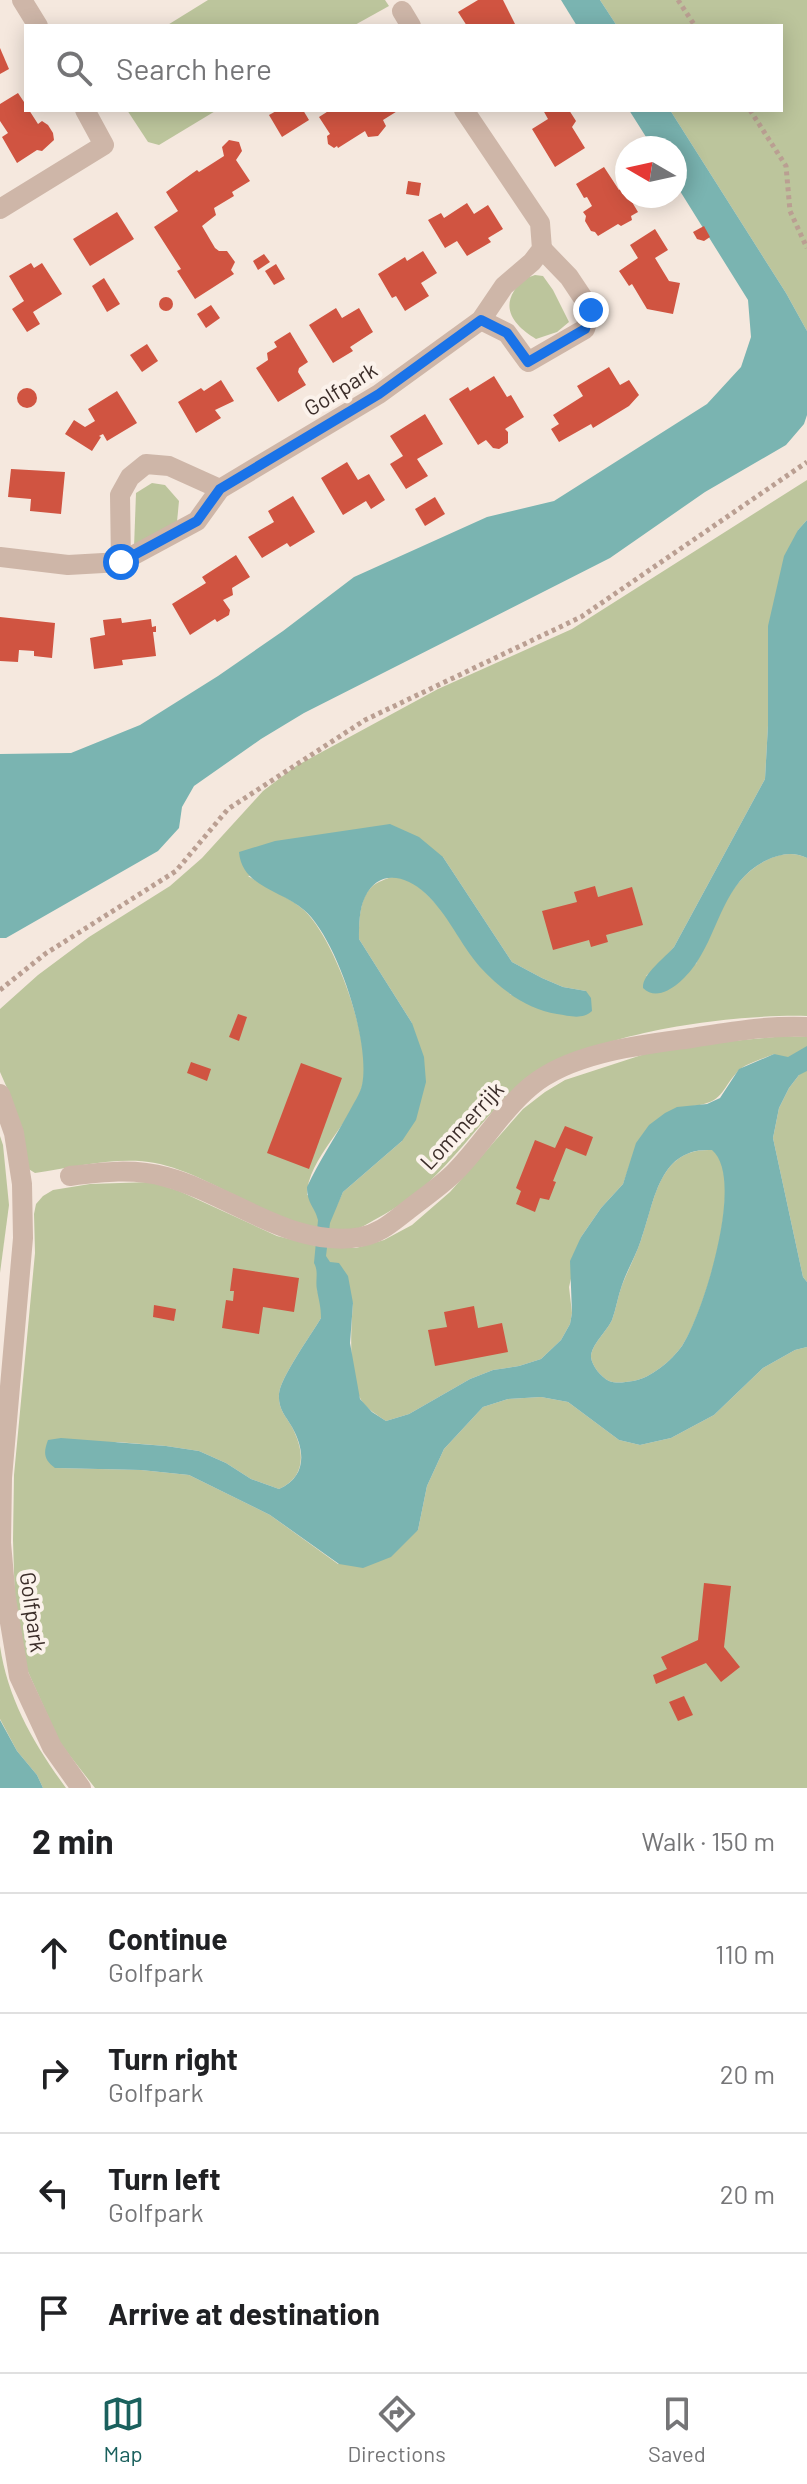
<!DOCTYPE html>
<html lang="en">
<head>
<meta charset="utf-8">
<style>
  body { margin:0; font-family:Barlow,sans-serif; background:#f2f2f2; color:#202124 }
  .compass { position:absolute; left:615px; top:136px; width:72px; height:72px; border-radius:50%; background:#fff; box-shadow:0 4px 20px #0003; rotate:279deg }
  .stop { position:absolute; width:24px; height:24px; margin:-18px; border:6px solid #1a73e8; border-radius:50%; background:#fff }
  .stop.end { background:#1a73e8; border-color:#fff; box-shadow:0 2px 8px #0008 }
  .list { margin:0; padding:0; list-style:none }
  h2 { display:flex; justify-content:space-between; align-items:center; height:104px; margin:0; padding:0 32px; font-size:34px }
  h2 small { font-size:26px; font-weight:400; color:#757577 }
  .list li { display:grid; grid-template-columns:52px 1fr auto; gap:24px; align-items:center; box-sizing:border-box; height:120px; padding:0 32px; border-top:2px solid #e0e0e0 }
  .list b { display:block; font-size:30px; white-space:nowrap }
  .list p { margin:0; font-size:26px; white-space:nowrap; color:#757577 }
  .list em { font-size:26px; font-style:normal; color:#757577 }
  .icon { flex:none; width:44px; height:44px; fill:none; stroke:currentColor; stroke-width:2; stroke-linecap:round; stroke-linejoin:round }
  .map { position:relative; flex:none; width:807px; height:1788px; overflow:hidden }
  .search { position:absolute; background:#fff; box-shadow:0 4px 20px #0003; left:24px; right:24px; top:24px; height:88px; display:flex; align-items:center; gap:20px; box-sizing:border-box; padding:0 28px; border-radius:0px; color:#757577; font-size:30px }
  .sheet { height:584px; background:#fff }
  nav { display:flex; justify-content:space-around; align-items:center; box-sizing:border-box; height:112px; border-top:2px solid #e0e0e0; background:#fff; font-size:22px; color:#757577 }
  nav a { display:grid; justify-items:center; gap:4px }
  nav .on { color:#1a605d }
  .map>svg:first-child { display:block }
  .green { fill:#bcc59c; fill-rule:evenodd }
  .water { fill:#7ab4b1; fill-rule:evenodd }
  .building { fill:#d05441 }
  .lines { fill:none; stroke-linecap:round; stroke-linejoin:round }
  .path { stroke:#ba9f92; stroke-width:5; stroke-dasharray:4 4; stroke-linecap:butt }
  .street { stroke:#ceb6a8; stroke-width:20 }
  .route { stroke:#1a73e8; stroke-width:10 }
  .labels { text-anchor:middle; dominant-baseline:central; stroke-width:8; stroke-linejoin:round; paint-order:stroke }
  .street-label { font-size:22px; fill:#3b2d29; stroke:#fbf2eb }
</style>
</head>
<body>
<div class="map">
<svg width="807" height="1788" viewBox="0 0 807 1788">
  <rect width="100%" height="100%" fill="#f5e8de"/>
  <g class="green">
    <polygon points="208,0 385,0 389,6 353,26 166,26"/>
    <polygon points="600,0 807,0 807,331 786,293 670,110 781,110 781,26 617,26"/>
    <polygon points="127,110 217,110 159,145 148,142"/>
    <path d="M 535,275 L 543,276 L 553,290 L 569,322 L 557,332 L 536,339 C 518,328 501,312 514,291 C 520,281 525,278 535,275 Z"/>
    <path d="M 807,480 L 807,520 L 798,530 L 768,725 L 765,779 L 674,947 L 659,965 L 646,976 L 696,964 C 713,927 727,881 765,861 C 778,854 793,851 807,858 L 807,1016 C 728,1014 592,1032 527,1080 C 491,1107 467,1145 435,1176 C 418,1194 398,1207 376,1219 C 370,1222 362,1228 355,1229 C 287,1239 218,1175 155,1163 C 116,1156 73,1168 35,1173 L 27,1168 L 11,1097 L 0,1072 L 0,1009 L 38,975 L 89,937 L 170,886 L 202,858 L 263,791 L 296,766 L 438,689 L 572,629 ZM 443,857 L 512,962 L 542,978 L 563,987 L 586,991 L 511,995 C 490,970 432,890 407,879 C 396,874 387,878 377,883 C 359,893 359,920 359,939 L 412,1023 L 402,1141 L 343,1192 L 337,1205 L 307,1195 C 307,1159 352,1123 362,1087 C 374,1046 335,940 305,911 C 292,899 264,886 248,876 Z"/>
    <polygon points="152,483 165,485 179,501 177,522 134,548 136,493"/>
    <path d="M 785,1036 L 807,1037 L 807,1282 L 803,1277 L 773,1138 L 779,1108 L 789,1088 L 799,1075 L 774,1054 C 763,1059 746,1063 738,1071 C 720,1091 724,1102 693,1106 L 629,1167 L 623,1184 L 601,1208 L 581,1237 L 569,1287 L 572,1313 L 570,1324 L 561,1340 L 541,1359 L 519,1366 L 493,1370 L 470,1379 L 409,1414 L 386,1421 C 377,1415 367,1409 361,1400 C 348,1378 351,1328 353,1303 L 323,1263 L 317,1269 L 317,1289 L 322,1306 L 321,1318 C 311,1335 280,1378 279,1394 C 278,1409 285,1415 292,1427 C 305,1452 306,1477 279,1489 L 251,1479 L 226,1463 L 199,1451 L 166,1446 L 117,1442 L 55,1468 L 141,1470 L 189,1475 L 270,1515 L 338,1564 L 418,1530 L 427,1486 L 444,1449 L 483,1407 L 508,1399 L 541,1397 L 568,1402 L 619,1440 L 640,1445 L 671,1438 L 714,1415 L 763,1368 L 795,1350 L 807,1347 L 807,1788 L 95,1788 L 60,1743 L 25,1665 L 15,1604 L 13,1540 L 14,1475 L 35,1253 L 34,1214 L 36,1204 L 43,1196 L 53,1190 L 90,1184 L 151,1182 L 179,1191 L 277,1236 L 321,1247 L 356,1248 L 384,1240 L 412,1225 L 450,1192 L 523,1109 L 545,1092 L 565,1080 L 651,1052 L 732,1041 Z"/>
    <polygon points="0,1136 3,1145 9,1205 0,1273"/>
    <path d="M 713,1150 C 746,1178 704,1314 682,1346 C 671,1361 651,1378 633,1381 C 625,1382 617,1384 609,1381 C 601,1377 592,1366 591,1357 C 591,1345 607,1331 612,1320 C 616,1309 618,1296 622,1285 C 628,1270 636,1255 641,1240 C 655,1201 658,1147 713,1150 Z"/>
    <path d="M 0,1646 C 8,1700 34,1744 66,1788 L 43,1788 L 37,1775 L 17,1751 L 0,1719 Z"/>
  </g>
  <g class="water">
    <polygon points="561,0 600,0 617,26 577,26"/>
    <polygon points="629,110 670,110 786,293 807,331 807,415 804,424 786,445 705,492 610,558 304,713 261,739 194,786 182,807 179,828 158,851 6,938 0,938 0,754 71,753 140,725 218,676 283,631 354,577 487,517 554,501 707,404 741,367 751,337 748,300 675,183 675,148 653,148"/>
    <path d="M 807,520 L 807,858 C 793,851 779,854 765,861 C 724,882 720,927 697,962 C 686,979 660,1005 643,988 C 642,974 665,958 674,947 L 765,779 L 768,725 L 768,626 L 784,556 L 798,530 Z"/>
    <path d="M 390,824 L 419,837 L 443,857 L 512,962 L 542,978 L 563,987 L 586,991 L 591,998 L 592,1011 C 582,1020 570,1016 557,1014 C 527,1009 501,990 480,967 C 460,944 448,914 425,893 C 406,875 378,869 365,897 C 359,909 359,926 359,939 L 412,1023 L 424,1057 L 426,1082 L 416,1120 L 402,1141 L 343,1192 L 330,1223 L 326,1256 L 330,1262 L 339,1263 L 348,1276 L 353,1303 L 350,1343 L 360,1399 L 372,1412 L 386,1421 L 409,1414 L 470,1379 L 493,1370 L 519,1366 L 541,1359 L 561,1340 L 570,1324 L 572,1313 L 570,1261 L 581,1237 L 601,1208 L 623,1184 L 636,1143 L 649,1125 L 665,1113 L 677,1107 L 707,1104 L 720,1098 L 739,1069 L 774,1054 L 788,1057 L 807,1046 L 807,1071 L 799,1075 L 789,1088 L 779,1108 L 773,1138 L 803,1277 L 807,1282 L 807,1347 L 795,1350 L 763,1368 L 714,1415 L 671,1438 L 640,1445 L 619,1440 L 568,1402 L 541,1397 L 508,1399 L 483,1407 L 444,1449 L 427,1486 L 418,1530 L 391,1557 L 363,1568 L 339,1564 L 270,1515 L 189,1475 L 141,1470 L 55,1468 C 44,1460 43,1453 48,1440 L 61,1438 L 166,1446 L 199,1451 L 226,1463 L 251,1479 L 279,1489 C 306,1477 306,1452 292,1427 C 285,1415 278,1409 279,1394 C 280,1378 311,1335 321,1318 C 321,1307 319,1301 317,1290 C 315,1280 319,1272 314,1263 L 318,1220 C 315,1207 307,1204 307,1187 C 319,1161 335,1138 349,1112 C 353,1104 360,1094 362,1085 C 371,1043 337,938 304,910 C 281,890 242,887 239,852 L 275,841 ZM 712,1150 C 746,1178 703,1314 682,1346 C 671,1361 651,1378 633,1381 C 625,1382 617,1384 609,1381 C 601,1377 592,1366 591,1357 C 591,1345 607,1331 612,1320 C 616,1309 618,1296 622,1285 C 627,1270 636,1256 641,1240 C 655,1202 658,1147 712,1150 Z"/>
    <polygon points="0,1720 17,1751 37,1775 43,1788 0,1788"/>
  </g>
  <g class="building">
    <polygon points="478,0 503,0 516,26 467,26 458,12"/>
    <polygon points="0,48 9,69 0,74"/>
    <polygon points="18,93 26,105 26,110 29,110 38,124 42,121 48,125 53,133 54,140 42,151 37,150 17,163 2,137 8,133 0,121 0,104"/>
    <polygon points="278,110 303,110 309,120 282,137 269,115"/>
    <polygon points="330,110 399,110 383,120 386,126 378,136 368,137 365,131 338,148 337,146 334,148 328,144 327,136 330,134 319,117"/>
    <polygon points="543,110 569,110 576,121 572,127 585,148 555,167 532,129 548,119"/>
    <polygon points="229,140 239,142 242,151 236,160 250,181 232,192 234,196 214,208 216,215 202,226 215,248 219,251 227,251 235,262 231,270 234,274 195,299 177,271 181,269 154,227 178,211 166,192 197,170 199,172 224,156 222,147"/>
    <polygon points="604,167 619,190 623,187 638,212 631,216 632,220 621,226 618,224 598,236 595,232 591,231 585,221 586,216 583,212 592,206 587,197 584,198 576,184"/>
    <polygon points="408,181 421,183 419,196 406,194"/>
    <polygon points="467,203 474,214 488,205 503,229 488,238 491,242 467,256 457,241 445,248 428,220 441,213 444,218"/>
    <polygon points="117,212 134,239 90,266 73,239"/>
    <polygon points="704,226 710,237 704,241 697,239 693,232"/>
    <polygon points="655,229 668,250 655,258 669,281 680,283 673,314 647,309 632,284 629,286 619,271 638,258 630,245"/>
    <polygon points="423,251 437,273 421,283 429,296 405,311 396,296 392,298 378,274 405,257 407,261"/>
    <polygon points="264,254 270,262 258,270 253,261"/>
    <polygon points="31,263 34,268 42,263 62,294 33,312 40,324 27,332 12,309 24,301 9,276"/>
    <polygon points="276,264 285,279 274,285 265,271"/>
    <polygon points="104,278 120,304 107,312 92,286"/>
    <circle cx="166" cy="304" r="7"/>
    <polygon points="211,305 220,318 206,328 197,314"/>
    <polygon points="336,308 342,318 359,308 373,332 350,347 353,351 333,363 309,325"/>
    <polygon points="290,332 308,362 299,368 298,372 306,385 278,402 256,368 268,360 267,353 277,347 274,342"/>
    <polygon points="147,344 158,361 142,372 130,355"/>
    <polygon points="609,367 620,385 629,380 639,395 629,406 593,428 591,424 559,442 551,429 559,424 553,415 583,396 577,386"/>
    <polygon points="494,376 507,397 511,395 524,417 505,429 508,432 508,443 499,449 493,448 486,440 478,445 449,399 468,387 470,391"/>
    <polygon points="221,380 234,401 215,410 221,418 196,433 178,402 201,388 204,391"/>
    <circle cx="27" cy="398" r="10"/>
    <polygon points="117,391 137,423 107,441 103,434 99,436 101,437 92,451 65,434 74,420 85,427 95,421 88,409"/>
    <polygon points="425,414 443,444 417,459 428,476 406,489 390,464 403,456 390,436"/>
    <polygon points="347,462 358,480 369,474 385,500 371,509 366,501 343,515 321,478"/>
    <polygon points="11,469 65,472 61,514 30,511 31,499 8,497"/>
    <polygon points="293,496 315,532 290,547 287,543 262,558 248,537 274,522 268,511"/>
    <polygon points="435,497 445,514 425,526 415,509"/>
    <polygon points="236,555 250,577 232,588 233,595 223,600 230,610 229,615 217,622 215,619 190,635 172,604 206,583 202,577"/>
    <polygon points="0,617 55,623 52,658 34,656 34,651 19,650 18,662 0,661"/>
    <polygon points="121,618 122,623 151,619 152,627 156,626 156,632 153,632 156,656 122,660 123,665 94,669 90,638 105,635 103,620"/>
    <polygon points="595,886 598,897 632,887 643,925 606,935 608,942 591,947 589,940 553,950 542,911 577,902 574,892"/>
    <polygon points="238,1014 247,1017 239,1041 229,1037"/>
    <polygon points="191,1062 211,1069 207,1081 187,1073"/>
    <polygon points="301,1063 342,1078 309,1169 267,1153"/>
    <polygon points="565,1126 593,1137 586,1156 566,1148 553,1181 556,1182 549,1200 540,1198 535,1212 516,1204 521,1191 516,1188 535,1140 555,1148"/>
    <polygon points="233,1268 299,1278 294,1312 263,1307 259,1334 222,1328 226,1300 233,1301 234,1291 230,1291"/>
    <polygon points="154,1305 176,1309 174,1321 153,1317"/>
    <polygon points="474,1306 478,1328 502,1323 508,1352 435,1366 428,1330 447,1327 444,1312"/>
    <polygon points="704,1583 731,1586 724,1647 740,1667 721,1682 706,1663 656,1684 653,1675 667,1669 661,1657 698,1640"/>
    <polygon points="684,1696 693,1715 678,1721 669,1702"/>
  </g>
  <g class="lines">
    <g class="path">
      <polyline points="678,0 695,26"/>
      <polyline points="750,110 786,166 790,211 807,248"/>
      <polyline points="0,990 45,954 176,871 228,809 365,720 581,617 807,462"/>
    </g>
    <g class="street">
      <polyline points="22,0 38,26"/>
      <polyline points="402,11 411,26"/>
      <polyline points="0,209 104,145 85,110"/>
      <polyline points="481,320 507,333 528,362 585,329 591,310 569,277 542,249"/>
      <polyline points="0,557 68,565 121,562 197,521 220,489 379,394 481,320 504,286 532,262 542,249 540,223 464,110"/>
      <polyline points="121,562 120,495 130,477 146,464 169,466 220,489"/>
      <polyline points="0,1094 14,1133 22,1184 23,1238 2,1478 1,1543 6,1599 19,1676 52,1747 81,1788"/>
      <path d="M 70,1176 C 102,1172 134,1168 166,1177 C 230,1194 291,1249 361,1237 C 381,1233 392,1222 408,1210 C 423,1198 441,1186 455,1172 C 482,1145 501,1111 531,1086 C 572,1052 642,1045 692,1038 C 730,1032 768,1025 807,1027"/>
    </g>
  </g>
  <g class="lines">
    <polyline class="route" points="121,562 197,521 220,489 379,394 481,320 507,333 528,362 585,329 591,310"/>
  </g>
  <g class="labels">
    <g class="street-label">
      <text transform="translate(340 388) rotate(-32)">Golfpark</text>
      <text transform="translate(461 1125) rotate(-47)">Lommerrijk</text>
      <text transform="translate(34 1612) rotate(82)">Golfpark</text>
    </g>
  </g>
</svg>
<svg class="compass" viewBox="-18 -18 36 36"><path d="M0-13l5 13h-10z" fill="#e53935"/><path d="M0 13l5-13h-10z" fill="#757577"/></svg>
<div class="stop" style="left:121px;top:562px"></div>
<div class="stop end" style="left:591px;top:310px"></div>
<div class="search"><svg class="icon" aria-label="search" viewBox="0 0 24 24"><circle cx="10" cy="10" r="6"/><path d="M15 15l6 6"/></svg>Search here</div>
</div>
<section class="sheet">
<h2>2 min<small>Walk · 150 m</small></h2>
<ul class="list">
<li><svg class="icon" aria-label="ahead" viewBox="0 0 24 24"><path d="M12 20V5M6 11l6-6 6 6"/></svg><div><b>Continue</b><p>Golfpark</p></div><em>110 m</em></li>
<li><svg class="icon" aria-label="right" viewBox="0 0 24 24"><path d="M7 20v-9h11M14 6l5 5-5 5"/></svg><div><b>Turn right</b><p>Golfpark</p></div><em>20 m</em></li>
<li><svg class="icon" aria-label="left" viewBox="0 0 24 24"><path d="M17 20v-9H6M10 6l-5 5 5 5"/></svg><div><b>Turn left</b><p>Golfpark</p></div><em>20 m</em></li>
<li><svg class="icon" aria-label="arrive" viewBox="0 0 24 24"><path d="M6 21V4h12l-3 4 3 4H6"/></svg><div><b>Arrive at destination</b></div></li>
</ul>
</section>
<nav>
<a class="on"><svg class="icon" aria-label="map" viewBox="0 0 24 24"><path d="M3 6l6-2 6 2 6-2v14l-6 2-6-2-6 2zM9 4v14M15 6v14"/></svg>Map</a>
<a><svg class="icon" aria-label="directions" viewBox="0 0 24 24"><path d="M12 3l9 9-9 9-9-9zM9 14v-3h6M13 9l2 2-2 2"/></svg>Directions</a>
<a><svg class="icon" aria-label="saved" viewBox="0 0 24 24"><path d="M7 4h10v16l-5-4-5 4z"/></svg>Saved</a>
</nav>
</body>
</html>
